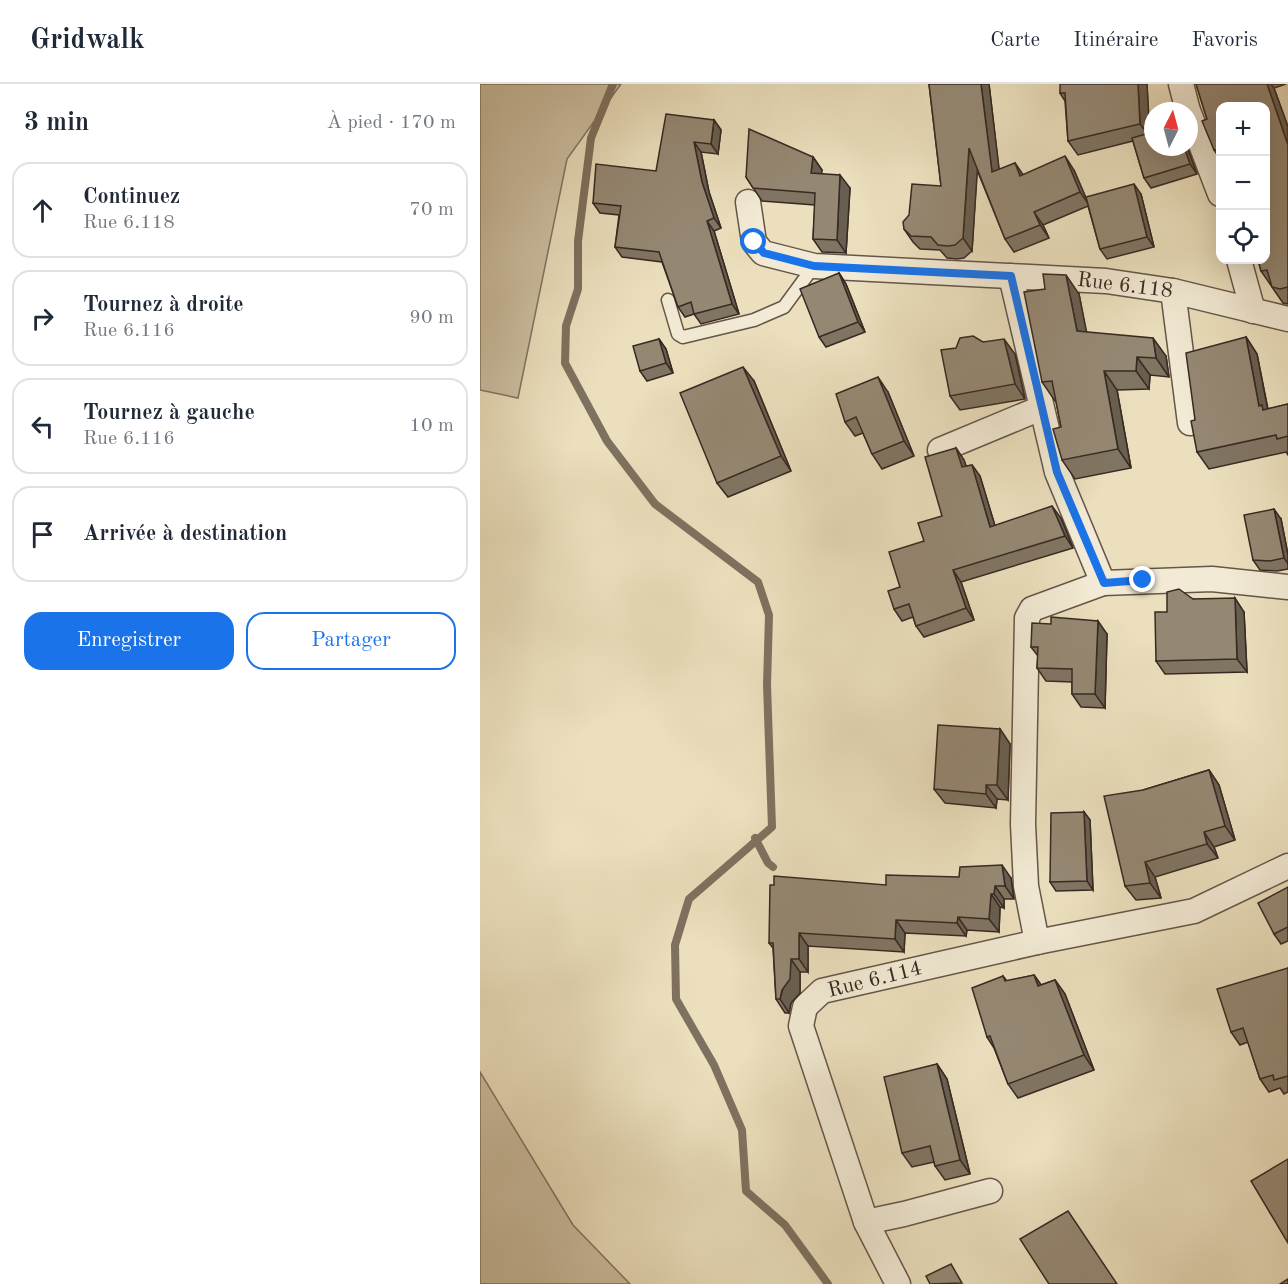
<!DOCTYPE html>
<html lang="fr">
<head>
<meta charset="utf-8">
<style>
  body { margin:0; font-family:"Old Standard TT",serif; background:#f6f6f7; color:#1f2937 }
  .controls { position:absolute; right:18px; top:18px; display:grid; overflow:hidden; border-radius:12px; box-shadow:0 6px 24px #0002 }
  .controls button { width:54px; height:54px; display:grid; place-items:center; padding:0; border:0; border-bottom:2px solid #e0e1e3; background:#fff; color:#1f2937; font:30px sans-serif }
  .compass { position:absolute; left:664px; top:18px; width:54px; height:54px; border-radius:50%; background:#fff; box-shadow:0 6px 24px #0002; rotate:6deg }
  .stop { position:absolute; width:18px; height:18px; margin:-14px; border:4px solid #1a73e8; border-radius:50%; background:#fff }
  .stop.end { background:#1a73e8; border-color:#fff; box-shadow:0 2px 6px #0008 }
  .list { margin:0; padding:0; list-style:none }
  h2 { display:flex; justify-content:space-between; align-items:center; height:78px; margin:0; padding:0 24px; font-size:26px }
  h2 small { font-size:20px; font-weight:400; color:#747a83 }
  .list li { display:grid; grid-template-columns:39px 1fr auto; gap:18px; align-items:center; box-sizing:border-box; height:96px; margin:0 12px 12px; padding:0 12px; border:2px solid #e0e1e3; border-radius:18px }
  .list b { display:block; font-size:22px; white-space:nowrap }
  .list p { margin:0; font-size:20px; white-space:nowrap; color:#747a83 }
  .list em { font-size:20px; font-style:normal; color:#747a83 }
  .actions { display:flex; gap:12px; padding:18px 24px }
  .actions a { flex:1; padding:14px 0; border:2px solid #1a73e8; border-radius:18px; text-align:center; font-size:21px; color:#1a73e8 }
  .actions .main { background:#1a73e8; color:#fff }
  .icon { flex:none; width:33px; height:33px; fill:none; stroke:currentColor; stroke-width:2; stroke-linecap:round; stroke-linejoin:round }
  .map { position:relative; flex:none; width:808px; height:1200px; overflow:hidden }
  header { display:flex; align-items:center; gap:36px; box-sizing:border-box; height:84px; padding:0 30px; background:#fff; border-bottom:2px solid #e0e1e3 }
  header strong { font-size:28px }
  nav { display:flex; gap:33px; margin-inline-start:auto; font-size:21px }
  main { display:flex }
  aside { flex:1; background:#fff }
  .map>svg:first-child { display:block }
  .green { fill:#cdc0a3; stroke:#827462; stroke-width:1.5 }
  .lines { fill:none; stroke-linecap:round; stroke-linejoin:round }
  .stream { stroke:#7f715f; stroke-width:8 }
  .service-casing { stroke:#655649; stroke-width:15 }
  .minor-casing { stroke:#655649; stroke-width:27 }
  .service { stroke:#f2ead4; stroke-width:12 }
  .minor { stroke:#f2ead4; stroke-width:24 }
  .wall { fill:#807563; stroke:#382922; stroke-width:1.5 }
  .shaded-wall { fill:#685f50; stroke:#382922; stroke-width:1.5 }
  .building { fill:#958873; stroke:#382922; stroke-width:1.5 }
  .route { stroke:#1a73e8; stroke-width:8 }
  .labels { text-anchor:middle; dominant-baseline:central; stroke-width:5; stroke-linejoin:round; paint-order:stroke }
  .street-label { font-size:21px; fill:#382922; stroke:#f2ead4 }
</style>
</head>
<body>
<header>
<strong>Gridwalk</strong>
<nav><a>Carte</a><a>Itinéraire</a><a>Favoris</a></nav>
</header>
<main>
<aside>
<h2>3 min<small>À pied · 170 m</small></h2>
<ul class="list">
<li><svg class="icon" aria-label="ahead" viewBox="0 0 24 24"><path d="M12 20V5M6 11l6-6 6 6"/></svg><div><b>Continuez</b><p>Rue 6.118</p></div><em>70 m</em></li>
<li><svg class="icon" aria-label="right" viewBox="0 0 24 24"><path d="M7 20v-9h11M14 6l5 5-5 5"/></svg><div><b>Tournez à droite</b><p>Rue 6.116</p></div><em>90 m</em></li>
<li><svg class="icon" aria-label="left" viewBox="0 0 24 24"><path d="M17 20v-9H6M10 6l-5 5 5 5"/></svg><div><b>Tournez à gauche</b><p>Rue 6.116</p></div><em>10 m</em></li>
<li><svg class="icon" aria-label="arrive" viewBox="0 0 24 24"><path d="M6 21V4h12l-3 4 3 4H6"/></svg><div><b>Arrivée à destination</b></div></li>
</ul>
<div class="actions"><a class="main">Enregistrer</a><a>Partager</a></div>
</aside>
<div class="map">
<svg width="808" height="1200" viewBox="0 0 808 1200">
  <rect width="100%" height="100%" fill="#ebdfbd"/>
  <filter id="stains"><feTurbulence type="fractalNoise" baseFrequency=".00333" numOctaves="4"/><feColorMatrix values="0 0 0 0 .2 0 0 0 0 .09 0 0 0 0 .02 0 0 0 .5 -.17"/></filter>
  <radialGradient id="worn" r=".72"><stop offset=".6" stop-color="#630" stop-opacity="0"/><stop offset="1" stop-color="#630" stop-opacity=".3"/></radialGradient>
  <g class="green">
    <polygon points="0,0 141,0 87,75 38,314 0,306"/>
    <polygon points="0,988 93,1141 150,1200 0,1200"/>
  </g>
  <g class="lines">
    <g class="stream">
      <polyline points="133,0 111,54 98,157 98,205 86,242 85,279 127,357 175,420 278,498 289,531 287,601 292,743 209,815 195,861 196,915 234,981 262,1046 266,1107 305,1141 348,1200"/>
      <polyline points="275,754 288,779 293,783"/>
    </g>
    <g class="service-casing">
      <polyline id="service" points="188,216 198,250 203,253 274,236 304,223 334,182"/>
    </g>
    <g class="minor-casing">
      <g id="minor">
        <polyline points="701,0 708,27"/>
        <polyline points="709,29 740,110"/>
        <polyline points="268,118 274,158 283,169 334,182 626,197 693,207 808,235"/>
        <polyline points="759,176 773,227"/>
        <polyline points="531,192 577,388 623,499 732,495 808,503"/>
        <polyline points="693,207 710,339"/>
        <polyline points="460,366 561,324"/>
        <polyline points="557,858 546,802 543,740 547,534 552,525 623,499"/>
        <polyline points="510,1107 424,1130 386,1138 321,942 325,923 342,907 557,858 714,827 808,782"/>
        <polyline points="386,1138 418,1200"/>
      </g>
    </g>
    <use href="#service" class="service"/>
    <use href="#minor" class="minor"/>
  </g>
  <g class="wall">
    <polygon points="449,0 509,0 519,86 535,79 543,91 594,86 606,114 661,110 674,163 627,175 620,165 608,122 563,141 569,154 534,168 525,155 497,86 492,167 484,174 477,175 467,174 460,166 440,165 433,158 424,145 461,102"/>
    <polygon points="667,0 669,49 673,63 707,63 717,90 671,104 664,94 653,57 598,71 588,57 585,17 580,9"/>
    <polygon points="716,0 806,0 794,4 808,43 808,220 803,219 781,187 741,22 741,76 734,66 727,35"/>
    <polygon points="234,36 241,46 238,70 221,68 229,108 241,144 234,147 259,230 221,240 214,230 205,233 198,223 182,178 142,173 135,163 139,131 120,129 113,119 176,87"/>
    <polygon points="333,73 342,86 341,89 370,104 366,169 342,168 333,155 335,121 282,117 266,93"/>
    <polygon points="359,189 366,200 385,248 346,263 339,253"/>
    <polygon points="599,210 606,248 686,272 689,293 670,291 669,305 637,306 651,384 595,395 582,376 581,343 576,317 575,317 562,298"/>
    <polygon points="766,253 777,270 788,325 808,320 808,371 806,368 729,385 717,368 715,336"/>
    <polygon points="179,255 186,265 193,289 167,297 160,287"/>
    <polygon points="503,258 535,270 545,315 480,326 470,312"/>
    <polygon points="274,297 311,387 248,413 237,399"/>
    <polygon points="408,308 434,372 402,385 392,370 383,349 375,352 365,338"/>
    <polygon points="476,364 484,376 486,382 492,381 500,392 515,442 581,434 593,464 481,498 494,536 444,553 436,542 433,533 422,537 414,525 420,503 444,457 462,432"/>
    <polygon points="801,435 808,471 808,485 797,487 780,486 773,476"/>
    <polygon points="713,515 764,528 767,588 685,590 676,577"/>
    <polygon points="627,550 625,624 601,623 592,610 592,598 566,597 557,584 558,572 551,563"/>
    <polygon points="520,645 530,660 528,716 517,715 516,724 465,719 454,705"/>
    <polygon points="729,686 739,701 755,756 734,763 738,774 675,793 681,814 656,816 645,802 663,706"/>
    <polygon points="604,728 610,736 613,806 576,807 570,798"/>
    <polygon points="531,794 534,815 524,815 524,824 520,823 519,848 487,846 486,852 425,849 424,868 328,862 328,888 320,888 320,909 311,919 309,929 305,929 296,915 293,864 289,859 406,801"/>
    <polygon points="808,803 808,857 801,860 794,850"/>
    <polygon points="808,884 808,1008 804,1010 800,1004 789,1008 780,995 768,958 760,961 751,948"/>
    <polygon points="554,891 561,901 575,896 585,910 614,986 538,1014 528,1000 514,964 507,953 523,892 527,897"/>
    <polygon points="457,980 467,995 490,1090 465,1096 455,1082 454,1078 432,1083 422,1069"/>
  </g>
  <g class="shaded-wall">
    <polygon points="501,0 509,0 521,101 512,88"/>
    <polygon points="658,0 667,0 670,53 660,40"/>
    <polygon points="787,0 791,0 794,4 808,43 808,61"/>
    <polygon points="234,36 241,46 238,70 231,60"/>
    <polygon points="214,58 221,68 229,108 241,144 234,134 222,98"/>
    <polygon points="704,63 707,63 717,90 710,80"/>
    <polygon points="489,64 498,77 492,167 483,154"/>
    <polygon points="585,72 594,86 609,121 600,108"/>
    <polygon points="333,73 342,86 340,102 331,89"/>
    <polygon points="535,79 544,92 540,92"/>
    <polygon points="360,91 370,104 366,169 357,156"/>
    <polygon points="654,100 661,110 674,163 667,153"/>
    <polygon points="554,128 563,141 569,154 560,141"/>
    <polygon points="227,137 234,147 259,230 252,220"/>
    <polygon points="359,189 366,200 385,248 378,238"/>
    <polygon points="586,191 599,210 610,265 597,247"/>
    <polygon points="766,253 777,270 789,332 779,322"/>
    <polygon points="673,254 686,272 689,293 676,274"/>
    <polygon points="179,255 186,265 193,289 186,279"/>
    <polygon points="524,255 535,270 545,315 535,300"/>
    <polygon points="657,273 670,291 669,305 656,287"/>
    <polygon points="263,283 274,297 311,387 301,372"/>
    <polygon points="624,287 637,306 651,384 638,365"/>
    <polygon points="398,293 408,308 434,372 424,357"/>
    <polygon points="476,364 484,376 490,394 482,383"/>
    <polygon points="492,381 500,392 519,455 510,443"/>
    <polygon points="572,422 581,434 593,464 585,452"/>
    <polygon points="794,425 801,435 808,471 808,480 804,474"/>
    <polygon points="473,486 481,498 494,536 486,524"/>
    <polygon points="755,514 764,528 767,588 757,575"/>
    <polygon points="618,537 627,550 625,624 615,610"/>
    <polygon points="520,645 530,660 528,716 517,701"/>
    <polygon points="729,686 739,701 755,756 745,742"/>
    <polygon points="506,701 517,715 516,724 506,710"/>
    <polygon points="604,728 610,736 613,806 607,797"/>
    <polygon points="724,748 734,763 738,774 727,760"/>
    <polygon points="665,778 675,793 681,814 670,799"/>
    <polygon points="522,781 531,794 534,815 525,802"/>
    <polygon points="515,802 524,815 524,824 514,810"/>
    <polygon points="511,810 520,823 519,848 509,835"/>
    <polygon points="478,833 487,846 486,852 477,839"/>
    <polygon points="416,836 425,849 424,868 415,855"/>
    <polygon points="319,849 328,862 328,888 319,875"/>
    <polygon points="311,875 320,888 320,909 311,919 309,929 300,915"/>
    <polygon points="554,891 564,905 558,902"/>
    <polygon points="575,896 585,910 614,986 604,971"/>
    <polygon points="457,980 467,995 490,1090 480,1076"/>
  </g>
  <g class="building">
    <polygon points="449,0 501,0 512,88 535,79 540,92 585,72 600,108 554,128 560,141 525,155 489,64 483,154 475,161 468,162 458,161 451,153 431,152 424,145 423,138 429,131 432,100 461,102"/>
    <polygon points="580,0 658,0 660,40 588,57 585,9 580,9"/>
    <polygon points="716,0 787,0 808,61 808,203 800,205 792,203 787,186 781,187 778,176 786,176 786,22 741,22 741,65 734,66 722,37 727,35"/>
    <polygon points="186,30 234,36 231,60 214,58 222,98 234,134 227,137 252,220 214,230 211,218 198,223 179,168 135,163 141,122 113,119 116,80 176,87"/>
    <polygon points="269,45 333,73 331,89 360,91 357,156 333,155 335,109 273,104 266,93"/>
    <polygon points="673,48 673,63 704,63 710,80 664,94 652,54"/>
    <polygon points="654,100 667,153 620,165 606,113"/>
    <polygon points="359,189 378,238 339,253 320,205"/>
    <polygon points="563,190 586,191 597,247 673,254 676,274 657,273 656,287 624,287 638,365 582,376 573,345 581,343 572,297 562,298 544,208 565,205"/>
    <polygon points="493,252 503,258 524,255 535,300 470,312 461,266 476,264 480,254"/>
    <polygon points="766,253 779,322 782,321 783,326 808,320 808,352 797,355 796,351 717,368 711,337 715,336 706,269"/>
    <polygon points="179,255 186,279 160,287 153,262"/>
    <polygon points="263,283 301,372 237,399 200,309"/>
    <polygon points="398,293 424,357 392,370 376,333 365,338 356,310"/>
    <polygon points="476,364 482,383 492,381 510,443 572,422 585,452 473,486 486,524 436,542 429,520 414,525 408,507 420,503 409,468 444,457 438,439 462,432 445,373"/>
    <polygon points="794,425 804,474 790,477 773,476 764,431"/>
    <polygon points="699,505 713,515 755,514 757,575 676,577 675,528 687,528 687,508"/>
    <polygon points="571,533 618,537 615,610 592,610 592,585 557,584 558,563 551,563 552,539 571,540"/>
    <polygon points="458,641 520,645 517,701 506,701 506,710 454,705"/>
    <polygon points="729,686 745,742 724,748 727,760 665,778 670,799 645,802 624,712 663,706"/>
    <polygon points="604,728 607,797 570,798 571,729"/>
    <polygon points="522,781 525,802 515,802 514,810 511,810 509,835 478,833 477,839 416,836 415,855 319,849 319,875 311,875 310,895 302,906 300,915 296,915 293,859 289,859 290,801 294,801 294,792 406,801 406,791 479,793 480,783"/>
    <polygon points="808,803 808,843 794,850 778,819"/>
    <polygon points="808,884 808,992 794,996 793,991 780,995 763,944 751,948 737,905"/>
    <polygon points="554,891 558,902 575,896 604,971 528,1000 510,952 507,953 492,904 523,892 525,897"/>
    <polygon points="457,980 480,1076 455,1082 450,1062 422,1069 404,993"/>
    <polygon points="808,1075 808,1159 771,1097"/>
    <polygon points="588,1127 637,1200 569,1200 540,1155"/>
    <polygon points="471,1180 482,1199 450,1200 446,1192"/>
    <polygon points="808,1195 808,1200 800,1200"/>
  </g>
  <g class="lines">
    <polyline class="route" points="274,158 284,169 334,182 531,192 577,388 624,499 663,496"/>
  </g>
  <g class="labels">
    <g class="street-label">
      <text transform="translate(645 202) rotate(7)">Rue 6.118</text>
      <text transform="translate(395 896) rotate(-14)">Rue 6.114</text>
    </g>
  </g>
  <rect width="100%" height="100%" filter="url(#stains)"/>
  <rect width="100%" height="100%" fill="url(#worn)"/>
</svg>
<div class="controls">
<button>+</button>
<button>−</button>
<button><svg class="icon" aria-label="locate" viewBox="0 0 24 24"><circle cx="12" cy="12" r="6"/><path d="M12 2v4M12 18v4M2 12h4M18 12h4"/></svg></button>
</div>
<svg class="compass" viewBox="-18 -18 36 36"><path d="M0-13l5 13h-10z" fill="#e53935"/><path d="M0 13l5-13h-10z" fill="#747a83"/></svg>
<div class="stop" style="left:274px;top:158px"></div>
<div class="stop end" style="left:663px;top:496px"></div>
</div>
</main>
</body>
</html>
